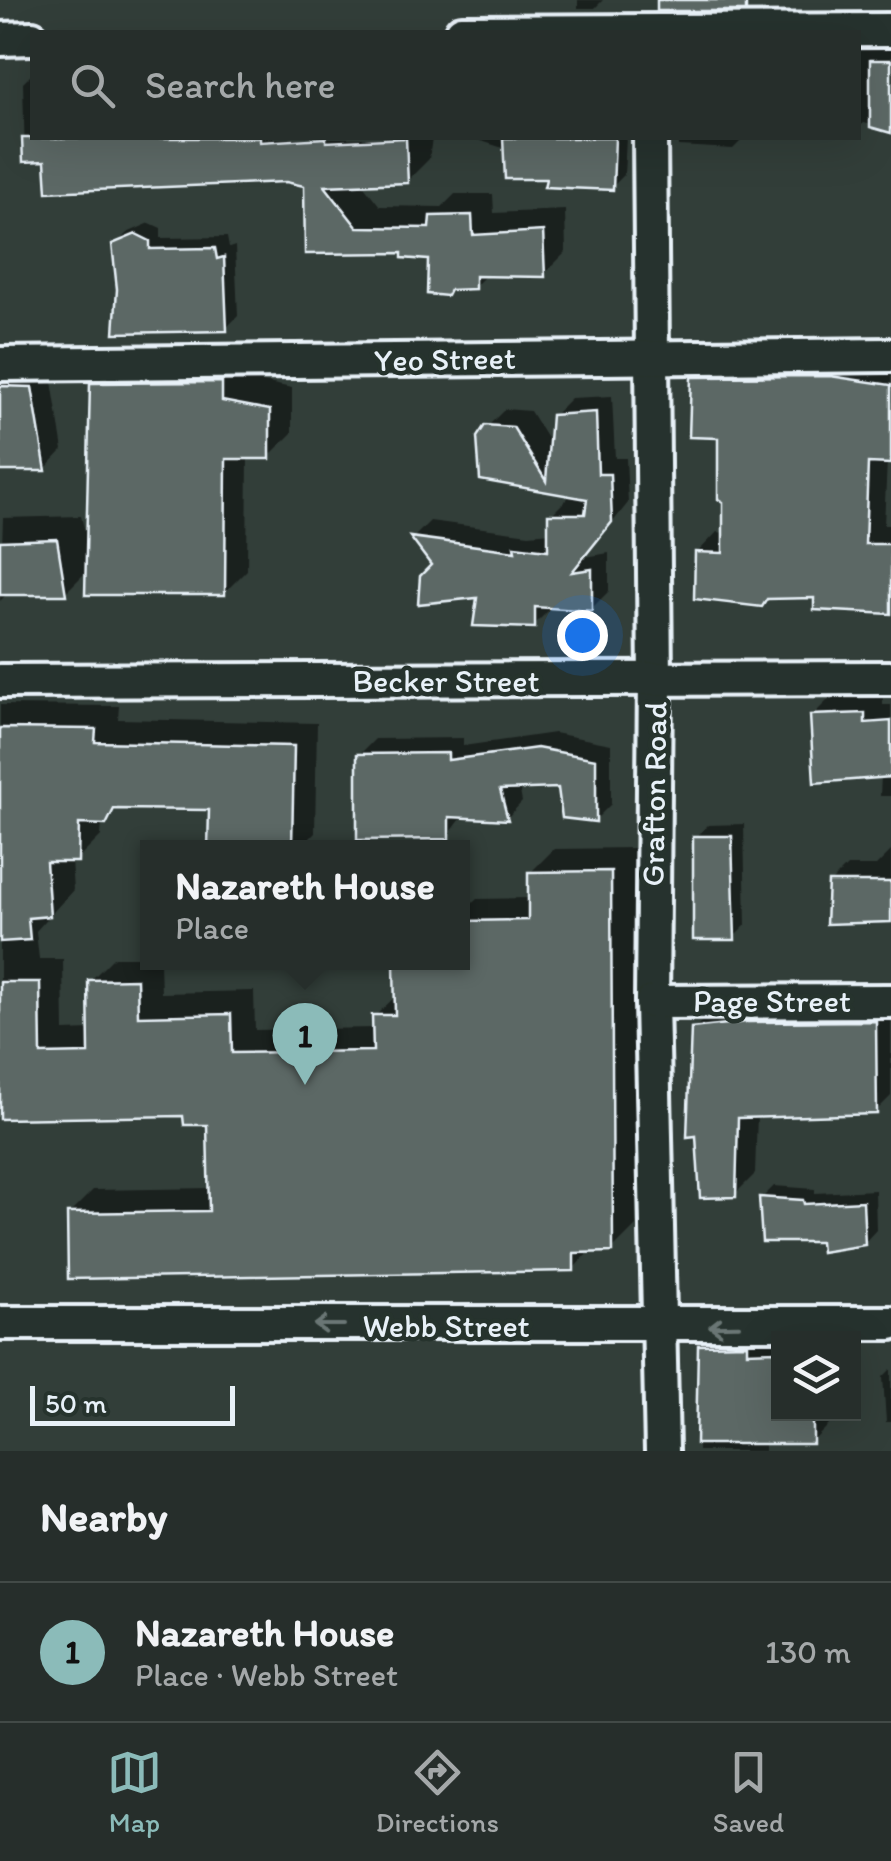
<!DOCTYPE html>
<html lang="en">
<head>
<meta charset="utf-8">
<style>
  body { margin:0; font-family:Itim,sans-serif; background:#323a37; color:#f1f3f6 }
  .controls { position:absolute; right:30px; bottom:30px; display:grid; overflow:hidden; border-radius:0px; box-shadow:0 10px 40px #0002 }
  .controls button { width:90px; height:90px; display:grid; place-items:center; padding:0; border:0; border-bottom:2px solid #424a47; background:#262e2b; color:#f1f3f6; font:50px sans-serif }
  .scale { position:absolute; left:30px; bottom:25px; width:205px; box-sizing:border-box; padding-left:10px; border:5px solid #e8f1f8; border-top:0; font-size:28px; line-height:35px; white-space:nowrap; color:#e8f1f8; -webkit-text-stroke:8px #26332d; paint-order:stroke }
  .you { position:absolute; left:582px; top:635px; width:35px; height:35px; margin:-25px; border:8px solid #fff; border-radius:50%; background:#1a73e8; box-shadow:0 0 0 15px #1a73e833 }
  .badge { display:grid; place-items:center; width:65px; height:65px; border-radius:50%; background:#8bbbb9; color:#111; font-size:32px; font-weight:700 }
  .pin { position:absolute; translate:-50% -82px; filter:drop-shadow(0 2px 5px #0008) }
  .pin::after { content:''; position:absolute; top:52px; width:35px; height:30px; background:inherit; clip-path:polygon(0 0,100% 0,50% 100%) }
  .popup { position:absolute; left:140px; top:840px; width:330px; height:130px; box-sizing:border-box; display:grid; place-content:center; border-radius:0px; background:#262e2b; filter:drop-shadow(0 2px 8px #0005); font-size:32px; white-space:nowrap; color:#a4a8a9 }
  .popup b { font-size:38px; color:#f1f3f6 }
  .popup::after { content:''; position:absolute; left:50%; top:100%; margin-left:-20px; border:20px solid transparent; border-top-color:#262e2b }
  .list { margin:0; padding:0; list-style:none }
  h2 { display:flex; justify-content:space-between; align-items:center; height:130px; margin:0; padding:0 40px; font-size:42px }
  h2 small { font-size:32px; font-weight:400; color:#a4a8a9 }
  .list li { display:grid; grid-template-columns:65px 1fr auto; gap:30px; align-items:center; box-sizing:border-box; height:140px; padding:0 40px; border-top:2px solid #424a47 }
  .list b { display:block; font-size:38px; white-space:nowrap }
  .list p { margin:0; font-size:32px; white-space:nowrap; color:#a4a8a9 }
  .list em { font-size:32px; font-style:normal; color:#a4a8a9 }
  .icon { flex:none; width:55px; height:55px; fill:none; stroke:currentColor; stroke-width:2; stroke-linecap:round; stroke-linejoin:round }
  .map { position:relative; flex:none; width:891px; height:1451px; overflow:hidden }
  .search { position:absolute; background:#262e2b; box-shadow:0 10px 40px #0002; left:30px; right:30px; top:30px; height:110px; display:flex; align-items:center; gap:25px; box-sizing:border-box; padding:0 35px; border-radius:0px; color:#a4a8a9; font-size:38px }
  .sheet { height:270px; background:#262e2b }
  nav { display:flex; justify-content:space-around; align-items:center; box-sizing:border-box; height:140px; border-top:2px solid #424a47; background:#262e2b; font-size:28px; color:#a4a8a9 }
  nav a { display:grid; justify-items:center; gap:5px }
  nav .on { color:#8bbbb9 }
  .map>svg:first-child { display:block }
  .shadow { fill:#0007 }
  .building { fill:#5c6865; stroke:#e8f1f8; stroke-width:2.5 }
  .lines { fill:none; stroke-linecap:round; stroke-linejoin:round }
  .minor-casing { stroke:#e8f1f8; stroke-width:40 }
  .minor { stroke:#26332d; stroke-width:32 }
  .oneway { stroke:#6a7674 }
  .labels { text-anchor:middle; dominant-baseline:central; stroke-width:9; stroke-linejoin:round; paint-order:stroke }
  .street-label { font-size:32px; fill:#e8f1f8; stroke:#26332d }
</style>
</head>
<body>
<div class="map">
<svg width="891" height="1451" viewBox="0 0 891 1451">
  <rect width="100%" height="100%" fill="#323e39"/>
  <filter id="ink" filterUnits="userSpaceOnUse"><feTurbulence type="fractalNoise" baseFrequency=".01" numOctaves="2"/><feDisplacementMap in="SourceGraphic" scale="20" xChannelSelector="R" yChannelSelector="G"/><feConvolveMatrix kernelMatrix="1 2 1 2 8 2 1 2 1" color-interpolation-filters="sRGB"/></filter>
  <g filter="url(#ink)">
    <g class="shadow">
      <polygon points="578,0 603,0 595,8 578,8"/>
      <polygon points="681,0 873,0 752,0 745,8"/>
      <polygon points="858,48 891,48 891,130 864,123 858,128"/>
      <polygon points="32,74 32,138 432,138 429,159 407,181 361,182 380,206 442,207 455,194 493,194 494,213 565,210 566,252 544,274 487,274 474,287 431,257 404,250 308,252 307,183 49,189 48,158 25,159 23,83"/>
      <polygon points="472,138 626,138 624,175 612,187 549,176 506,149"/>
      <polygon points="678,138 744,138 733,149 678,146"/>
      <polygon points="150,223 161,228 161,238 227,237 229,248 235,246 238,316 226,328 120,289 115,245 127,233"/>
      <polygon points="714,358 891,365 891,462 887,461 884,525 891,525 891,610 817,596 770,596 762,604 697,553 717,532 726,533 721,435 694,378"/>
      <polygon points="244,360 244,378 292,388 292,433 269,456 248,456 247,570 224,593 88,570 65,593 8,593 0,601 3,518 81,516 89,548 93,384 116,361"/>
      <polygon points="0,365 50,369 63,450 45,469 0,468"/>
      <polygon points="612,396 615,458 626,458 628,503 585,557 609,553 609,591 592,608 551,608 534,625 434,565 413,538 430,521 529,534 551,532 551,515 572,494 482,478 487,427 505,409 530,411 551,445 553,416 571,398"/>
      <polygon points="883,696 883,705 891,705 891,796 880,796 881,775 812,716 831,697"/>
      <polygon points="0,705 119,706 118,719 317,723 315,833 300,848 210,848 211,807 120,806 102,822 101,836 77,860 71,860 73,890 36,931 39,959 63,959 64,1031 91,1030 90,981 114,957 148,957 148,962 160,962 161,993 254,991 255,1030 375,1028 375,1016 397,995 462,962 462,913 477,899 530,898 530,873 554,849 634,848 636,1226 612,1250 591,1250 573,1269 69,1214 93,1190 211,1188 210,1123 186,1113 0,1116"/>
      <polygon points="554,733 611,744 611,804 595,820 560,785 519,786 522,802 507,818 464,815 448,836 359,755 375,739 463,738 463,746"/>
      <polygon points="744,824 746,925 734,937 696,837 708,825"/>
      <polygon points="891,851 891,922 830,883 847,866 876,866"/>
      <polygon points="891,1002 891,1096 876,1111 757,1115 755,1174 735,1194 693,1030 714,1009"/>
      <polygon points="774,1186 815,1189 815,1193 875,1190 876,1230 864,1243 822,1239 762,1198"/>
      <polygon points="722,1324 778,1338 778,1414 833,1414 833,1421 812,1442 764,1442 764,1451 698,1451 701,1346"/>
      <polygon points="891,1369 891,1422 886,1422 883,1377"/>
    </g>
    <g class="building">
      <rect x="657" y="0" width="89" height="11"/>
      <polygon points="870,60 891,60 891,133 870,127"/>
      <polygon points="22,138 260,138 260,142 326,138 326,142 406,138 408,183 325,186 357,227 429,228 430,216 472,215 473,235 543,231 545,277 475,276 475,289 450,290 447,296 427,294 428,260 402,258 402,253 305,254 304,186 286,182 47,192 45,161 23,162"/>
      <polygon points="503,138 615,138 613,190 544,187 546,179 505,179"/>
      <polygon points="136,234 150,241 150,249 215,248 217,259 224,257 227,331 114,333 117,289 112,244"/>
      <polygon points="830,376 891,385 891,464 868,463 865,544 891,544 891,614 814,610 814,598 767,599 762,607 694,599 695,552 723,553 723,502 718,499 718,438 689,437 691,377"/>
      <polygon points="222,382 222,401 270,410 270,459 226,459 225,595 85,595 90,383"/>
      <polygon points="0,386 32,387 46,471 0,471"/>
      <polygon points="596,412 598,474 610,474 612,522 572,572 592,569 592,611 535,607 535,628 473,626 477,598 418,604 420,576 431,565 410,537 515,551 514,546 548,550 548,514 585,514 587,499 480,480 477,437 485,425 513,427 546,481 551,415"/>
      <polygon points="57,539 66,595 0,595 0,541"/>
      <polygon points="865,713 865,723 891,721 891,777 814,783 810,715"/>
      <polygon points="0,728 96,729 95,742 294,746 292,848 208,848 209,810 114,809 106,825 79,824 78,862 46,862 50,916 28,918 30,940 0,942"/>
      <polygon points="537,748 596,759 596,822 562,818 558,788 500,790 508,820 449,817 449,839 357,840 357,754 448,753 448,760"/>
      <polygon points="693,836 732,836 735,940 693,940"/>
      <polygon points="611,871 613,1252 574,1253 574,1271 68,1279 67,1213 209,1211 207,1125 184,1125 183,1116 0,1119 0,982 40,982 41,1054 89,1053 88,980 137,979 138,1016 231,1014 232,1053 373,1051 372,1015 395,1015 394,962 462,962 462,921 528,920 528,872"/>
      <polygon points="828,882 891,882 891,922 826,924"/>
      <polygon points="876,1021 877,1114 738,1118 736,1197 700,1198 696,1136 687,1137 691,1028 746,1022"/>
      <polygon points="759,1197 803,1200 804,1204 863,1201 865,1245 821,1252 820,1242 762,1242"/>
      <polygon points="747,1344 747,1352 778,1351 778,1414 813,1414 813,1444 696,1444 698,1345"/>
    </g>
    <g class="lines">
      <g class="minor-casing">
        <g id="minor">
          <polyline points="462,32 891,30"/>
          <polyline points="0,39 32,38"/>
          <polyline points="650,138 655,681 652,1002 662,1451"/>
          <polyline points="0,364 891,355"/>
          <polyline points="0,681 891,678"/>
          <polyline points="652,1002 891,1001"/>
          <polyline points="0,1323 891,1323"/>
        </g>
      </g>
      <use href="#minor" class="minor"/>
    </g>
    <defs><path id="oneway-shaft" d="M-6 0H5M1.5-3L5.5 0L1.5 3" fill="none" stroke-width="1.6" stroke-linecap="round" stroke-linejoin="round" transform="scale(2.5)"/></defs>
    <g class="oneway">
      <use href="#oneway-shaft" transform="translate(329 1325) rotate(-180)"/>
      <use href="#oneway-shaft" transform="translate(724 1326) rotate(179)"/>
    </g>
  </g>
  <g class="labels">
    <g class="street-label">
      <text transform="translate(445 359) rotate(-1)">Yeo Street</text>
      <text x="446" y="681">Becker Street</text>
      <text transform="translate(654 794) rotate(-89)">Grafton Road</text>
      <text x="772" y="1001">Page Street</text>
      <text x="446" y="1326">Webb Street</text>
    </g>
  </g>
</svg>
<div class="controls">
<button><svg class="icon" aria-label="layers" viewBox="0 0 24 24"><path d="M12 4l9 5-9 5-9-5zM3 14l9 5 9-5"/></svg></button>
</div>
<div class="scale">50 m</div>
<div class="you"></div>
<div class="pin badge" style="left:305px;top:1085px">1</div>
<div class="popup"><b>Nazareth House</b>Place</div>
<div class="search"><svg class="icon" aria-label="search" viewBox="0 0 24 24"><circle cx="10" cy="10" r="6"/><path d="M15 15l6 6"/></svg>Search here</div>
</div>
<section class="sheet">
<h2>Nearby<small></small></h2>
<ul class="list">
<li><span class="badge">1</span><div><b>Nazareth House</b><p>Place · Webb Street</p></div><em>130 m</em></li>
</ul>
</section>
<nav>
<a class="on"><svg class="icon" aria-label="map" viewBox="0 0 24 24"><path d="M3 6l6-2 6 2 6-2v14l-6 2-6-2-6 2zM9 4v14M15 6v14"/></svg>Map</a>
<a><svg class="icon" aria-label="directions" viewBox="0 0 24 24"><path d="M12 3l9 9-9 9-9-9zM9 14v-3h6M13 9l2 2-2 2"/></svg>Directions</a>
<a><svg class="icon" aria-label="saved" viewBox="0 0 24 24"><path d="M7 4h10v16l-5-4-5 4z"/></svg>Saved</a>
</nav>
</body>
</html>
